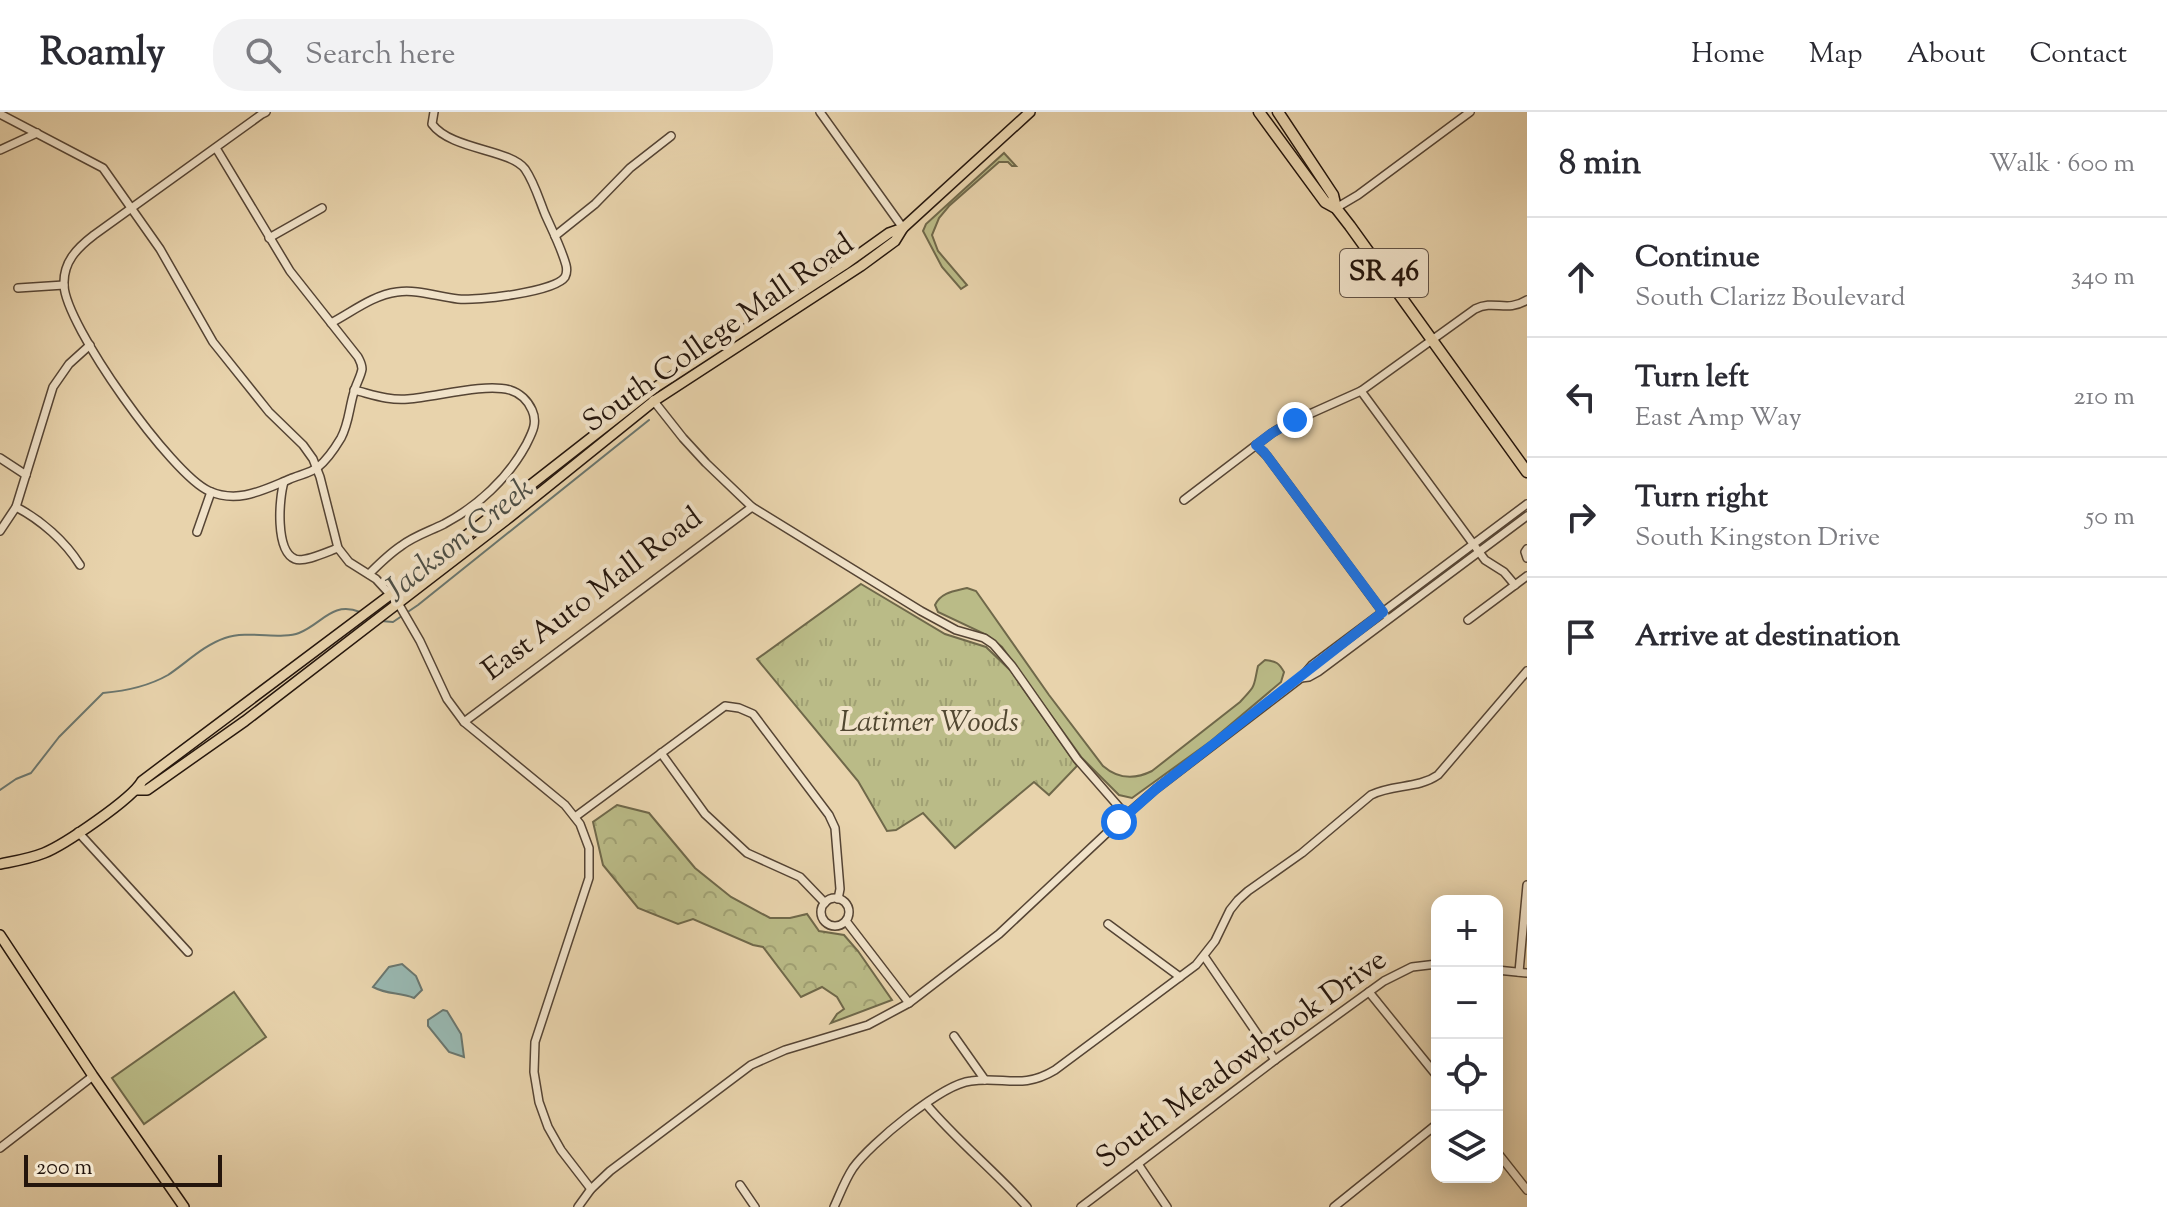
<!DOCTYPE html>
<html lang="en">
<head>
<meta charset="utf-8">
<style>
  body { margin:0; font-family:"Sorts Mill Goudy",serif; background:#f2f2f3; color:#2b2b33 }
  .controls { position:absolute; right:24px; bottom:24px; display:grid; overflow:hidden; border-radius:16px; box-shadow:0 4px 20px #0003 }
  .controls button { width:72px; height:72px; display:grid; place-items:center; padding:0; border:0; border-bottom:2px solid #e1e1e2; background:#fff; color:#2b2b33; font:40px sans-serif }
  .scale { position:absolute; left:24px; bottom:20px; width:198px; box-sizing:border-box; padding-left:8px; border:4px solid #24150c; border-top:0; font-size:22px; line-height:28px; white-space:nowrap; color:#24150c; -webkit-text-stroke:6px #f0e2c9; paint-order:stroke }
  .stop { position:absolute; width:24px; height:24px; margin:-18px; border:6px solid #1a73e8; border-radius:50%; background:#fff }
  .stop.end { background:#1a73e8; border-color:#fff; box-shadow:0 2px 8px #0008 }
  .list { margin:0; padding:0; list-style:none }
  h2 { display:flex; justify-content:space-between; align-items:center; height:104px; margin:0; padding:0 32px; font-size:34px }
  h2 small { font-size:26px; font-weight:400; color:#7c7c81 }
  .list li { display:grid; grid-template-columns:52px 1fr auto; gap:24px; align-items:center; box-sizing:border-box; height:120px; padding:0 32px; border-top:2px solid #e1e1e2 }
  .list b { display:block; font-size:30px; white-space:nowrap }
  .list p { margin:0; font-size:26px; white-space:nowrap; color:#7c7c81 }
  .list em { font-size:26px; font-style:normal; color:#7c7c81 }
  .icon { flex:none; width:44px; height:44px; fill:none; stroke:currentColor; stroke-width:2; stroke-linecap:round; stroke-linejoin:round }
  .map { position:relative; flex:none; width:1527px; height:1095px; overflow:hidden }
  header { display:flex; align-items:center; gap:48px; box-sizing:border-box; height:112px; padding:0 40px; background:#fff; border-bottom:2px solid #e1e1e2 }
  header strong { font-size:38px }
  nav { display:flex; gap:44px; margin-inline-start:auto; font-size:28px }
  .search { width:560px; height:72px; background:#f2f2f3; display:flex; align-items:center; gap:20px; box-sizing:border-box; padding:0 28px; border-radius:32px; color:#7c7c81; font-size:30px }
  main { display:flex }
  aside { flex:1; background:#fff }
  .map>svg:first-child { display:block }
  .green { fill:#babb87; stroke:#6f684a; stroke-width:2 }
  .forest { fill:url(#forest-crowns); stroke:#6f684a; stroke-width:2 }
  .park { fill:url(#park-tufts); stroke:#6f684a; stroke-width:2 }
  .water { fill:#98b7b0; stroke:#6a766e; stroke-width:2 }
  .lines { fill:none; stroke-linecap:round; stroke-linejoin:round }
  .stream { stroke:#6a766e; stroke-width:2 }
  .minor-casing { stroke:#554434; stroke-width:10 }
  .major-casing { stroke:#24150c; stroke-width:12 }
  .highway-casing { stroke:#24150c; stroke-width:13 }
  .minor { stroke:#f0e2c9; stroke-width:7 }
  .major { stroke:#e8d3ac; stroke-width:9 }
  .highway { stroke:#e8d3ac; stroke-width:10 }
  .route { stroke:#1a73e8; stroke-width:10 }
  .labels { text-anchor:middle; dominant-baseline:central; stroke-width:8; stroke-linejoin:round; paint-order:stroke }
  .shield { fill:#f0e2c9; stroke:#615245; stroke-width:2 }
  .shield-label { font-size:28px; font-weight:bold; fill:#24150c }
  .street-label { font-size:30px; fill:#24150c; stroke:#f0e2c9 }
  .park-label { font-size:30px; font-style:italic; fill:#514731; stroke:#f0e2c9 }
  .water-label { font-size:32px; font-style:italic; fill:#4d4e45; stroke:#f0e2c9 }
</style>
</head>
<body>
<header>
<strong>Roamly</strong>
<div class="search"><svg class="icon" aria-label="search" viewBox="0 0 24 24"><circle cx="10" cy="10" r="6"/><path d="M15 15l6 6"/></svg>Search here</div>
<nav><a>Home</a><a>Map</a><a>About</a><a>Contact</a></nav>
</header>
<main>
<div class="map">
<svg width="1527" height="1095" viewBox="0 0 1527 1095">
  <defs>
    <pattern id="forest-crowns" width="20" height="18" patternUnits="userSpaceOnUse" patternTransform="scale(2)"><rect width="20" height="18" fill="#babb87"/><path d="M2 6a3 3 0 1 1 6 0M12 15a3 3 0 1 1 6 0" fill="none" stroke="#a0a073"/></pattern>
    <pattern id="park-tufts" width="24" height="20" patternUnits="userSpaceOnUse" patternTransform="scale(2)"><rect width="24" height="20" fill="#babb87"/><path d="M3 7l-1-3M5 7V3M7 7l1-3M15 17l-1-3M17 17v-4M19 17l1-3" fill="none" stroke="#a0a073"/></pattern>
  </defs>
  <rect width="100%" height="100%" fill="#e8d3ac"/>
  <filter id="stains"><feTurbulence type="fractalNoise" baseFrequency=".0025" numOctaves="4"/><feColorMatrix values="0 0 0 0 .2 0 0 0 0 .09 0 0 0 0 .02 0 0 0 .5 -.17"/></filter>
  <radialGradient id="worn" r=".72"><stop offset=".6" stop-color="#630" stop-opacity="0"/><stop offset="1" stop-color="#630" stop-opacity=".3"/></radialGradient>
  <g class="green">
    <polygon points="1004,41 1016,54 1012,54 1008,50 999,50 949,94 939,106 932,123 938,139 967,173 961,177 942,155 923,119 926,112"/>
    <path d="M 967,476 L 976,479 L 1049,583 L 1103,654 C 1118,667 1134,668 1152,659 L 1240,590 C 1257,572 1253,576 1258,554 L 1265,548 C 1276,549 1279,551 1284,560 L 1281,570 L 1211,629 L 1132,686 L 1119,683 L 1082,646 L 1002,535 L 987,523 L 938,500 L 935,493 C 941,480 955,479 967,476 Z"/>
    <polygon points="234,880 266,925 144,1012 112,966"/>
  </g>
  <polygon class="forest" points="617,693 649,701 695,756 731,785 770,806 790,806 807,802 819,819 844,823 858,839 892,888 831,911 837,902 844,897 837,885 822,875 801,885 763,835 753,833 693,807 678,812 638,796 603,753 593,710"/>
  <polygon class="park" points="861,472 945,522 986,535 1011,559 1077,654 1049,683 1034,670 955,736 923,701 896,718 887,719 858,669 757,547"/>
  <g class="water">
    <path d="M 402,852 L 416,864 L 422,878 L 414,886 C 399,880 388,883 373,875 L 389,855 Z"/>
    <polygon points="443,898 447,899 461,922 464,945 449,940 428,914 428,908"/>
  </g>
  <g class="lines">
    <g class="stream">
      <polyline points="381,509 393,510 418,493 649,308"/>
      <path d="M 0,678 L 16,667 L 31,661 L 59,625 L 103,581 C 126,579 147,575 168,563 C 186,551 204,533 225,526 C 248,518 282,528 299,521 C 322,512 332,489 360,500"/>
    </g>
    <g class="minor-casing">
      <g id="minor">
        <polyline points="820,0 903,116"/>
        <polyline points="0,2 103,56 160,137 213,230 269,300 303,333 313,347 320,365 338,436 349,450 376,467 398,491 420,529 447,587 464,610 565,693 580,712 589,736 589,766 535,930 534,960 539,990 548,1015 561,1038 591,1077"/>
        <path d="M 216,36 L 290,159 L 358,245 C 360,249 362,252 362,257 C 361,264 356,272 354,280 C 349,296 349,311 341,326 C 335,336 327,348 318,355 C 311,361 299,363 290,367 C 263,378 238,392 209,379 C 172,363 65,213 64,173 C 63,150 77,136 94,123 L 262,2 L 266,0"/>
        <polyline points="0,38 37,21"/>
        <polyline points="1336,96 1358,83 1470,0"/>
        <polyline points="555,124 595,92 630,56 671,24"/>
        <polyline points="269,126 322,96"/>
        <polyline points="18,176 64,173"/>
        <path d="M 331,211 C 352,200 373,183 397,180 C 418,177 438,185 458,187 C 477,189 555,180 565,165 C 567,161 567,157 566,153 C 561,135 552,118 545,102 C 539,87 534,70 525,57 C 510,37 451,38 432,12 L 434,0"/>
        <path d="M 354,278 C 371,282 389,289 408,287 C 436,285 484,271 510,278 C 520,281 528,289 532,298 C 538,311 532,321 526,333 C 508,366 478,394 444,412 C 430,419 414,424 401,434 C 389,442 379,452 369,462"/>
        <polyline points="1361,279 1485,448 1504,460 1515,473"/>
        <polyline points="653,288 683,326 706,351 752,395 921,499 956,518 984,526 993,532 1012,554 1077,647 1126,703"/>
        <polyline points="1256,333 1267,344 1385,503"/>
        <polyline points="0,346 26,363"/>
        <path d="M 284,370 C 279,386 275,439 295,447 C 304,451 329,439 338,436"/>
        <path d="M 1184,388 L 1272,321 L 1285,313 L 1361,279 L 1475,197 C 1495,187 1506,201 1527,188"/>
        <path d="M 16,395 C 41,408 65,429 80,453"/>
        <polyline points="0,419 16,395 53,275 69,252 90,233"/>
        <polyline points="197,420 211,380"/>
        <polyline points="1527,437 1525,440 1527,446"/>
        <polyline points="1468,508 1527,464"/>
        <polyline points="1301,566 1309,565 1318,560 1527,404"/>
        <polyline points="464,610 752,395"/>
        <polyline points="661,641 705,702 747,741 800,765 825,791"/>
        <polyline points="575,705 725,594 739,596 753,602 829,703 835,716 840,777 838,787"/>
        <polyline points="78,720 188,840"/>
        <circle cx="835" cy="800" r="14"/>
        <polyline points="846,809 909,891"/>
        <polyline points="1108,812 1180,865"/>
        <polyline points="1204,844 1275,948"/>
        <polyline points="1497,858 1527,861"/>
        <polyline points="1519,860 1527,773"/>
        <polyline points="1369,880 1437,964"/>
        <polyline points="954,924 985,968"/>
        <path d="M 926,992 C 957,1029 995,1059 1027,1095"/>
        <polyline points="0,1036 93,964"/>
        <polyline points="1497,1040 1527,1078"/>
        <polyline points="1138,1052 1167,1095"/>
        <polyline points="740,1073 755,1095"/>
        <polyline points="578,1095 591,1077 610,1059 751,953 785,938 868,913 909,891 999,822 1126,703 1156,677 1301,566 1312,553 1527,392"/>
        <path d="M 834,1095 C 840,1082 845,1068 853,1056 C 870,1032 942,972 971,969 C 1004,964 1022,978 1055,958 L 1196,853 L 1215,829 L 1230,798 L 1238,788 L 1248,779 L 1302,741 L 1371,683 C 1393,672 1418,677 1438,663 L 1527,559"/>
        <polyline points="1081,1095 1275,948 1384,869 1412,855 1437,852"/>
        <polyline points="1334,1095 1437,1012"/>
      </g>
    </g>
    <g class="major-casing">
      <g id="major">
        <polyline points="137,678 147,678 245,609 510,405 654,289 861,154 895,129 903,116 1030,0"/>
        <path d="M 0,752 C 15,749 29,747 44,741 C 64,733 132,687 142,669 L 390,483 L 656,275 L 844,153 L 889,121 L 903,116"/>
        <polyline points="0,823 93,964 184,1095"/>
      </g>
    </g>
    <g class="highway-casing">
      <g id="highway">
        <polyline points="1259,0 1325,90 1336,96 1350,114 1527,360"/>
        <polyline points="1278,0 1333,83 1336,96"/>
      </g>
    </g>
    <use href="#minor" class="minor"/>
    <use href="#major" class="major"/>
    <use href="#highway" class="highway"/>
  </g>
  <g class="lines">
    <polyline class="route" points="1119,710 1156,677 1383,500 1264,340 1256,333 1272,321 1295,308"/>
  </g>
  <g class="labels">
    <rect class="shield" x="1340" y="137" width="88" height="48" rx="6"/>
    <g class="shield-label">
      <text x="1384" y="161">SR 46</text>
    </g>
    <g class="street-label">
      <text transform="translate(719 222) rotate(-35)">South College Mall Road</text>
      <text transform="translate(593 483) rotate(-37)">East Auto Mall Road</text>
      <text transform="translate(1242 948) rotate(-36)">South Meadowbrook Drive</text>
    </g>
    <g class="park-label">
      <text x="929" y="611">Latimer Woods</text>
    </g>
    <g class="water-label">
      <text transform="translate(460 428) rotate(-38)">Jackson Creek</text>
    </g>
  </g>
  <rect width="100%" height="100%" filter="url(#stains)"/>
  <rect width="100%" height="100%" fill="url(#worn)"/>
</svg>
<div class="controls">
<button>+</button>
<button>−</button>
<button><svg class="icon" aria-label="locate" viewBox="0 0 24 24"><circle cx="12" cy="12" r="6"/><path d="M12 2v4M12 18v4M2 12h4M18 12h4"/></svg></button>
<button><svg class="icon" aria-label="layers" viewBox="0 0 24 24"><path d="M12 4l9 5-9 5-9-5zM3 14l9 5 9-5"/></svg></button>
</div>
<div class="scale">200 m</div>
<div class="stop" style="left:1119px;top:710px"></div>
<div class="stop end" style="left:1295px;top:308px"></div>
</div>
<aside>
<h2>8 min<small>Walk · 600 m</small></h2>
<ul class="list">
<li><svg class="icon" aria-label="ahead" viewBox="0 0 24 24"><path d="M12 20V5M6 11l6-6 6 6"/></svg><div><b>Continue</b><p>South Clarizz Boulevard</p></div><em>340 m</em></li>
<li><svg class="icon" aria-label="left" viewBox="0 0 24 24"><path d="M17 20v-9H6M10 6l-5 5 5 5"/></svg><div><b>Turn left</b><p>East Amp Way</p></div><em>210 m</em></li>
<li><svg class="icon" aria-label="right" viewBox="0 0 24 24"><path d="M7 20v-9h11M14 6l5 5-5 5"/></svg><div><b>Turn right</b><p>South Kingston Drive</p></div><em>50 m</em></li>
<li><svg class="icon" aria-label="arrive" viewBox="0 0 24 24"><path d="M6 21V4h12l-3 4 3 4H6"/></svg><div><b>Arrive at destination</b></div></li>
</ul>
</aside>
</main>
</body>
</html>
